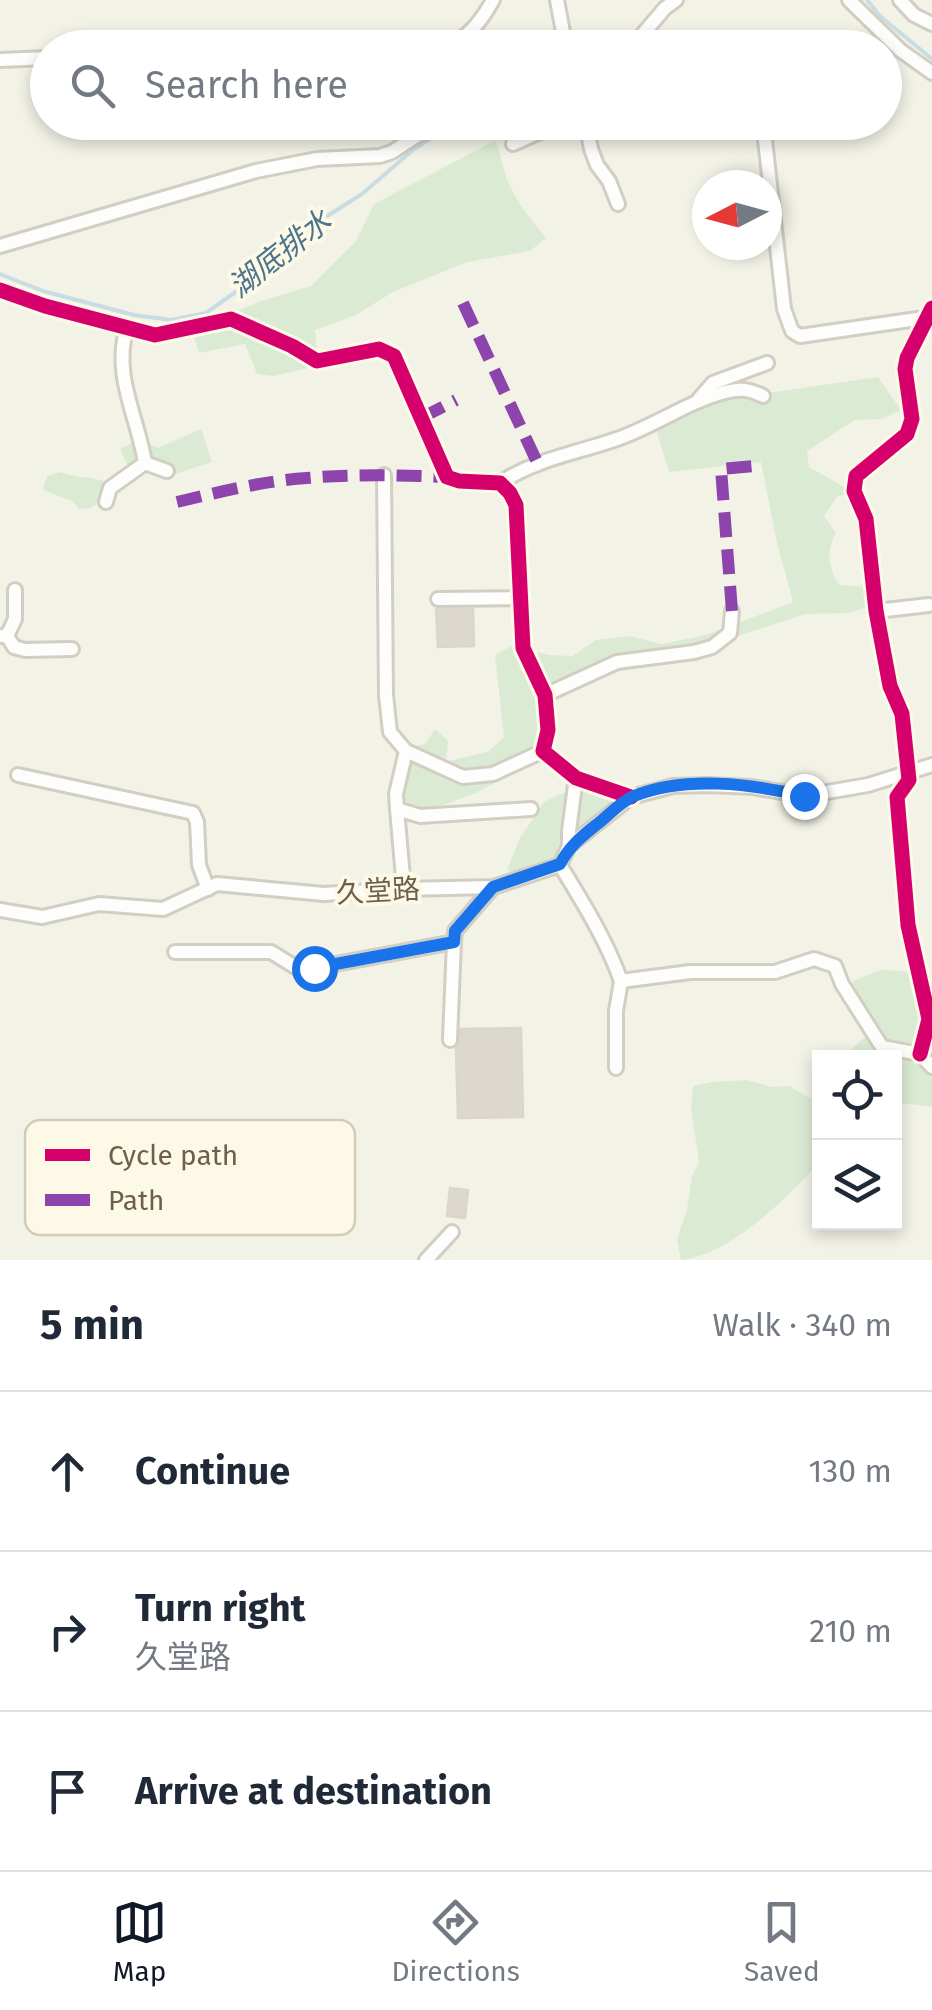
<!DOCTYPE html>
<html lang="en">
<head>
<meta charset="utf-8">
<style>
  body { margin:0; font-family:"Fira Sans","Noto Sans TC",sans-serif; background:#f6f6f7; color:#1f2937 }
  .controls { position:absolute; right:30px; bottom:30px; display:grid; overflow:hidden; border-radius:0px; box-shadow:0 5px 15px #0003 }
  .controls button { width:90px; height:90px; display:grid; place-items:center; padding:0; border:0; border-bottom:2px solid #e0e1e3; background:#fff; color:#1f2937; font:50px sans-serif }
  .compass { position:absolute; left:692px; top:170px; width:90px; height:90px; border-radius:50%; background:#fff; box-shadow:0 5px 15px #0003; rotate:264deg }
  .stop { position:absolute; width:30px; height:30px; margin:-22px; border:8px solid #1a73e8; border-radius:50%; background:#fff }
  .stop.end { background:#1a73e8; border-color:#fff; box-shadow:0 2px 10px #0008 }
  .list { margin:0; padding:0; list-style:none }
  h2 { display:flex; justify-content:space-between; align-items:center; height:130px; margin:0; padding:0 40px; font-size:42px }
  h2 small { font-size:32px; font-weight:400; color:#747a83 }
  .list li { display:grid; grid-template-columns:65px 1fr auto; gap:30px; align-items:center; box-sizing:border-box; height:160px; padding:0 40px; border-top:2px solid #e0e1e3 }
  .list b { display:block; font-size:38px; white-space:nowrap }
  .list p { margin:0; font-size:32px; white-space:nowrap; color:#747a83 }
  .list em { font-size:32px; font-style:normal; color:#747a83 }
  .icon { flex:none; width:55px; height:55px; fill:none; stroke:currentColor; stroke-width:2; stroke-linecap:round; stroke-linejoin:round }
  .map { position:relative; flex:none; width:932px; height:1260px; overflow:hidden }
  .search { position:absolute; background:#fff; box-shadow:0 5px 15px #0003; left:30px; right:30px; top:30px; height:110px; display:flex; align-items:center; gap:25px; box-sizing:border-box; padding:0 35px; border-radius:55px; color:#747a83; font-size:38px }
  .sheet { height:610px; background:#fff }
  nav { display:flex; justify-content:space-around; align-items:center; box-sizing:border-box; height:140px; border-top:2px solid #e0e1e3; background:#fff; font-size:28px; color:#747a83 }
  nav a { display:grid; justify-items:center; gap:5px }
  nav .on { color:#111827 }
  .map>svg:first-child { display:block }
  .green { fill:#dbebd3 }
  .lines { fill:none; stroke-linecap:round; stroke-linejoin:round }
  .stream { stroke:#cadce3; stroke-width:4 }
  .building { fill:#dcd8cd; stroke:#dbd6ca; stroke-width:2.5 }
  .minor-casing { stroke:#d2cec3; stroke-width:18 }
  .minor { stroke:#fdfdfb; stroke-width:12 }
  .quiet { stroke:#8e44ad; stroke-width:12; stroke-dasharray:25 12; stroke-linecap:butt }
  .cycleway-casing { stroke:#fdf9e7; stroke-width:21 }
  .cycleway { stroke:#d6006c; stroke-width:15 }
  .route { stroke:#1a73e8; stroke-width:12 }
  .labels { text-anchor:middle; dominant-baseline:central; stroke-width:8; stroke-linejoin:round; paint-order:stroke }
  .street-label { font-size:28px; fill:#6e5f4b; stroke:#fdf9e7 }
  .water-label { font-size:30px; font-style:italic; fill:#4d748c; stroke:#fdf9e7 }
  .key { fill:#fdf9e7; stroke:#d2cbb8; stroke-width:2.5 }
  .key-label { font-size:28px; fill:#6e5f4b }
</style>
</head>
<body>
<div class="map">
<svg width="932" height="1260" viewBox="0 0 932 1260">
  <rect width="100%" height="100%" fill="#f3f2e7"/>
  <g class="green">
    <polygon points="496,140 507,180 520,205 546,238 530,251 467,262 393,292 356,315 315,330 318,366 273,376 257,374 245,344 199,353 189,322 229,315 258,302 311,286 356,241 374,204"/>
    <path d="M 878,377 L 901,410 L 882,419 L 855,420 L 807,451 L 809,467 L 853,492 L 837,497 L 824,516 L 836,533 C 825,551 829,568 839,585 L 870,587 L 867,607 L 848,613 L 805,614 L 723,641 L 627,665 L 612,670 L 596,680 L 579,681 L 556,692 L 555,729 L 550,751 L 520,770 L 474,794 L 404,819 L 399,748 L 403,738 L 416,746 L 425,744 L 435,729 L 448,741 L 446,762 L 489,751 L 504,737 L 495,655 L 512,646 L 549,655 L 573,656 L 596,640 L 629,636 L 662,644 L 706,635 L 793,602 L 777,543 L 761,462 L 669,472 L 655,426 L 692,404 Z"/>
    <polygon points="201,429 212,462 163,478 151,463 129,470 120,448 142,440 158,448"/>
    <path d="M 61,472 C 78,479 92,476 109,483 L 104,500 L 90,508 L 79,509 L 72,501 L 43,490 L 47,476 Z"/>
    <polygon points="590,780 625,795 560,865 539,865 510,877 510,871 507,870 520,838 544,802"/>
    <polygon points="880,970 924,972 932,999 932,1107 895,1102 894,1058 843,1057 868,1034 848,1002 853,981"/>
    <path d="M 747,1080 L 772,1087 L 789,1086 L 819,1103 L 819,1163 C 788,1197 729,1256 681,1260 L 677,1239 L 687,1209 L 692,1176 L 699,1162 L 691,1109 L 693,1086 L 712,1082 Z"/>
  </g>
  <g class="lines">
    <g class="stream">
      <polyline points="867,0 880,16 932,59"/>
      <polyline points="621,48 665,0"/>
      <polyline points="0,274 43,291 134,315 171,320 206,313 244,286 313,225 362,194 414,149 441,132 486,122"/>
    </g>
  </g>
  <g class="building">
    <polygon points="436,609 473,609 474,646 438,647"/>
    <polygon points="521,1028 523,1117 458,1118 456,1048 460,1041 460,1029"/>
    <polygon points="450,1188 468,1190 465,1218 447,1216"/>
  </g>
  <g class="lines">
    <g class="minor-casing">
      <g id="minor">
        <polyline points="557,0 566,48"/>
        <polyline points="849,0 900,50 932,73"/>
        <polyline points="900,0 914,15 932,24"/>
        <path d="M 438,48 C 464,45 481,22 493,0"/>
        <polyline points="631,48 665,8 676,0"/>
        <polyline points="0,60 48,58"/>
        <polyline points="131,122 134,131"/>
        <polyline points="586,122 591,149 597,165 609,181 618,204"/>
        <polyline points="763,122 784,309 792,331 800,336 931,317"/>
        <polyline points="513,144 562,122"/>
        <polyline points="0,246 256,171 317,159 380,156 392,152 418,135 445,122"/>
        <polyline points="0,290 45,306 155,335 231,319 292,346 317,361 379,349 394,356 447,477 459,481 500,483 510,493 516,505 523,648 545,695 548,730 543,751 576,778 631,797"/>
        <polyline points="699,399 713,383 767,363"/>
        <polyline points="145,463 167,471"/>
        <polyline points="384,475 386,695 390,732 406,751 396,794 397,809 420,816 531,809"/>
        <path d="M 500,483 C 536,459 577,453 617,439 C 655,426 687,402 725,392 C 740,388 749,389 763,396"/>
        <path d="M 106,502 L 110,488 L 145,463 C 138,418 112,374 127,328"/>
        <polyline points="438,599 521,598"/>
        <polyline points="876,611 929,605"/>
        <polyline points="0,636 7,636 14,647 25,650 72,649"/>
        <polyline points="7,636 15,619 15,590"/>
        <polyline points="545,695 617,662 694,652 712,647 730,633 732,611"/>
        <polyline points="406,751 463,777 493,774 543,751"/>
        <polyline points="18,775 193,813 197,822 199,865 208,889"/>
        <polyline points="397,809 404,889"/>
        <polyline points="569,846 569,831 576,778"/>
        <path d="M 560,865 C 583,903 606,939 621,981 L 690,972 L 775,972 L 814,959 L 835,966 L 842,984 L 882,1047 L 920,1054 L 932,1067"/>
        <polyline points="0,910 42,917 99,904 163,909 217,884 324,894 404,889 493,887 560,865 569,846 631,797 673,786 708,785 752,787 804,796 868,785 932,765"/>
        <polyline points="454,942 455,931 493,887"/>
        <polyline points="175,952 271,952 297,968 314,968 454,942 450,1040"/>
        <polyline points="920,1054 929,1019 908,925 897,797 909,780 902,714 890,686 876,611 866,519 854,491 856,476 907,434 912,419 905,369 907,358 932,308"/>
        <polyline points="616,1068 616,1011 621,981"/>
        <polyline points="426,1260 452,1232"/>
      </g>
    </g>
    <use href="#minor" class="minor"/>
    <g class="quiet">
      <polyline points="463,303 537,462"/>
      <polyline points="421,418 456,400"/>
      <path d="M 177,502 C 219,492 263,481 307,478 C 354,474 400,475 447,477"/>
      <polyline points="732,611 721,469 754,466"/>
    </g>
    <g class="cycleway-casing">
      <g id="cycleway">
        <polyline points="0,290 45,306 155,335 231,319 292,346 317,361 379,349 394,356 447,477 459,481 500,483 510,493 516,505 523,648 545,695 548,730 543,751 576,778 631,797"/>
        <polyline points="920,1054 929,1019 908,925 897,797 909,780 902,714 890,686 876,611 866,519 854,491 856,476 907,434 912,419 905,369 907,358 932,308"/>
      </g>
    </g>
    <use href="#cycleway" class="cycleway"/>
  </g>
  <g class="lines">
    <path class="route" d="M 314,968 L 454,942 L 455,931 L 493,887 L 560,864 C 569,847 581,837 596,825 C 608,816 620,802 634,796 C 686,775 751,784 804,796"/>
  </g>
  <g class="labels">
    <g class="street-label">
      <text transform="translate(378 891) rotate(-3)">久堂路</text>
    </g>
    <g class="water-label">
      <text transform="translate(280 254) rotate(-38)">湖底排水</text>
    </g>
  </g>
  <rect x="25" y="1120" width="330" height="115" rx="15" class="key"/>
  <rect x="45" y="1149" width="45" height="12" fill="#d6006c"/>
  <rect x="45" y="1194" width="45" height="12" fill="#8e44ad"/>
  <g class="key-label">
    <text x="108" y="1165">Cycle path</text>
    <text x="108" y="1210">Path</text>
  </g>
</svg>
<div class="controls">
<button><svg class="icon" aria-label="locate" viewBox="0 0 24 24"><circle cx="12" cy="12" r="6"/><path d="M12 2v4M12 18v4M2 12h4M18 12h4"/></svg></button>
<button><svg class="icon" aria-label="layers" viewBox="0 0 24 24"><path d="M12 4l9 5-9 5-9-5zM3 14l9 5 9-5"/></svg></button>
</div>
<svg class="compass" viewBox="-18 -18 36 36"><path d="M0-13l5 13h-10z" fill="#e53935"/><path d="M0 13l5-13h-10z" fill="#747a83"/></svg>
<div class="stop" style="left:314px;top:968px"></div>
<div class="stop end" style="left:804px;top:796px"></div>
<div class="search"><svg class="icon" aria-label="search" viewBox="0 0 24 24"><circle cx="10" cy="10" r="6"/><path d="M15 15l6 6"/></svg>Search here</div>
</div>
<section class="sheet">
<h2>5 min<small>Walk · 340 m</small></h2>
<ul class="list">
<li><svg class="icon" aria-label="ahead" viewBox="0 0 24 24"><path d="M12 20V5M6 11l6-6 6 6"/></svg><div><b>Continue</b></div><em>130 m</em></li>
<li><svg class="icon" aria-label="right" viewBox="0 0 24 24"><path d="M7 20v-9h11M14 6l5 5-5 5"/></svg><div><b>Turn right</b><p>久堂路</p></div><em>210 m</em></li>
<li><svg class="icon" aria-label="arrive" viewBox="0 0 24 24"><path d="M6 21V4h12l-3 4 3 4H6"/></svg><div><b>Arrive at destination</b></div></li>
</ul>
</section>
<nav>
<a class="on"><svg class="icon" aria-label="map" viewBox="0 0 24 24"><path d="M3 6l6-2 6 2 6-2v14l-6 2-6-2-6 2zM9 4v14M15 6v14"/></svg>Map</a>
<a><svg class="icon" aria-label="directions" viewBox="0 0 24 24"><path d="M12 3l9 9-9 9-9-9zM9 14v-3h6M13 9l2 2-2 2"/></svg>Directions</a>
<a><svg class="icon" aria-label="saved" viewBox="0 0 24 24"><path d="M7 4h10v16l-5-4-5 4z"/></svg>Saved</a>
</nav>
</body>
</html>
